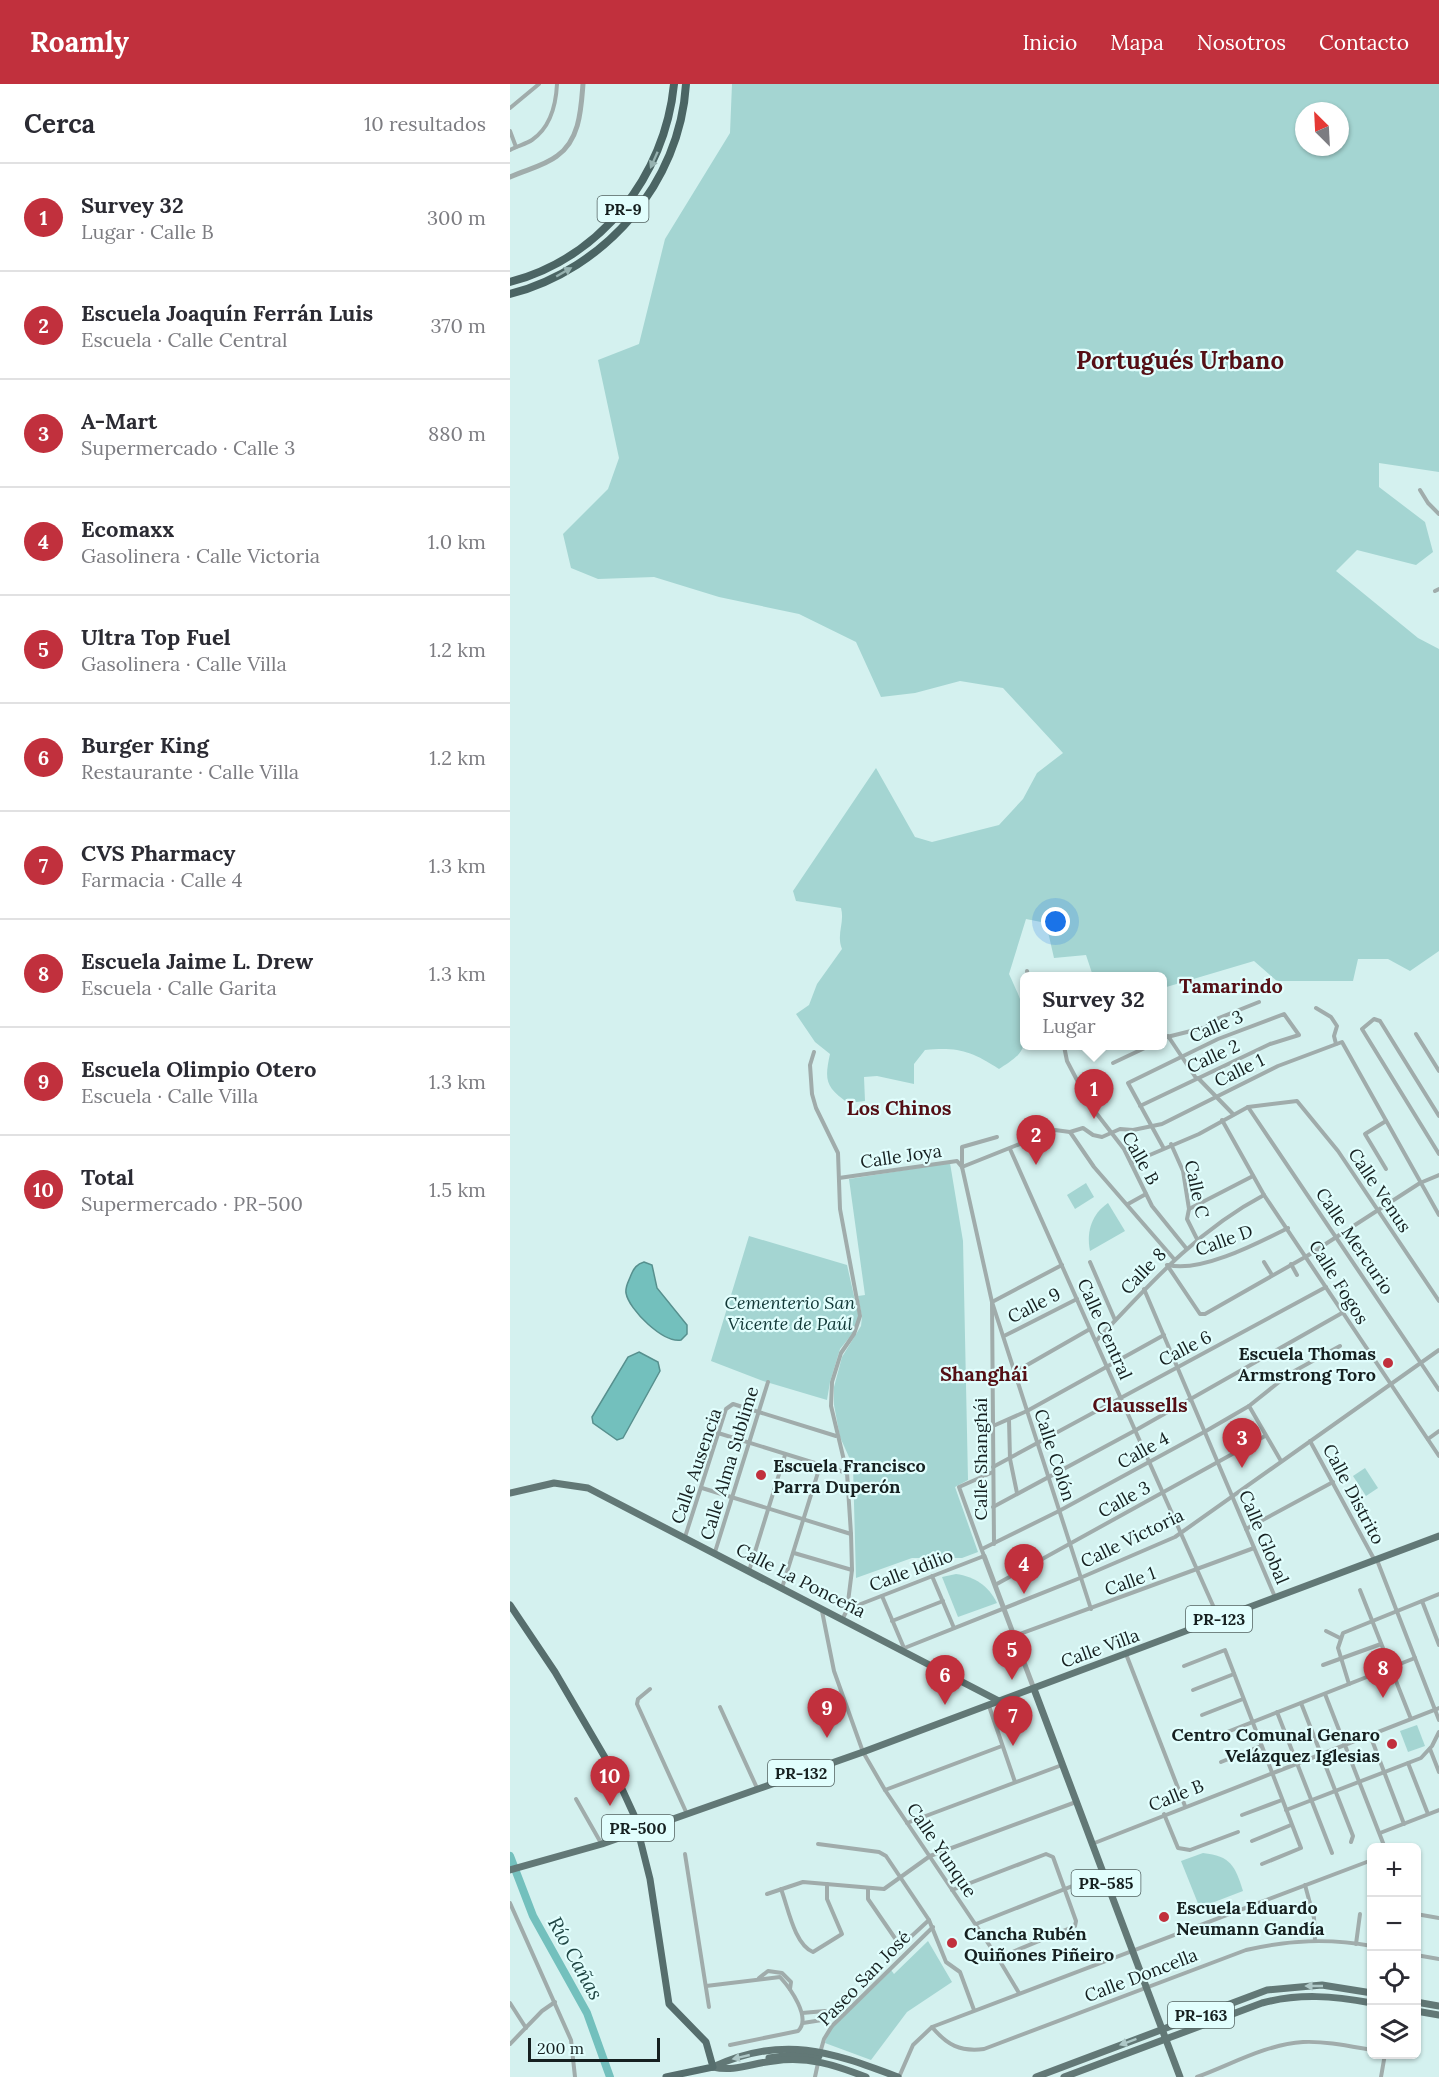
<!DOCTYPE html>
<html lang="es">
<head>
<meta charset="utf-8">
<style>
  body { margin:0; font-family:Lora,serif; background:#f2f2f3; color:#2b2b33 }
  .controls { position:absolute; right:18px; bottom:18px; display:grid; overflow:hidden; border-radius:9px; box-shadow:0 2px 4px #0004 }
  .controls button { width:54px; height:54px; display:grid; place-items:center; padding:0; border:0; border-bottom:2px solid #e1e1e2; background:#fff; color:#2b2b33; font:30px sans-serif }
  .compass { position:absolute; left:785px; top:18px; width:54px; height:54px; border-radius:50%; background:#fff; box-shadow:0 2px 4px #0004; rotate:336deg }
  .scale { position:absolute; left:18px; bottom:15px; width:132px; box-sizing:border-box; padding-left:6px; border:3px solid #162020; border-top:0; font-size:16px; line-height:21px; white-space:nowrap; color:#162020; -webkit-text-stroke:4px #e1fefd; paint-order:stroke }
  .you { position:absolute; left:546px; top:838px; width:21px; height:21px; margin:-15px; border:4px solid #fff; border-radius:50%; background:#1a73e8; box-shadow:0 0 0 9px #1a73e833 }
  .badge { display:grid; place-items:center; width:39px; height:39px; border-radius:50%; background:#c1303d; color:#fff; font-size:20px; font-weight:700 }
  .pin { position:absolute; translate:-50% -50px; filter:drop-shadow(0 2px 3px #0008) }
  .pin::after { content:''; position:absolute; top:32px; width:21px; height:18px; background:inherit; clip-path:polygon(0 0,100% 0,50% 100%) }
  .popup { position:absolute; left:510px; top:888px; width:147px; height:78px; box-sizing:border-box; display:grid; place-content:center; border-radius:9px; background:#fff; filter:drop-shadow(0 2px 4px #0005); font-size:20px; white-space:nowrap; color:#7c7c81 }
  .popup b { font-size:22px; color:#2b2b33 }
  .popup::after { content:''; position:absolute; left:50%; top:100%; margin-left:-12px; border:12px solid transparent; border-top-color:#fff }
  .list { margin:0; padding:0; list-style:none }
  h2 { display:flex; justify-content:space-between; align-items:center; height:78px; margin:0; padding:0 24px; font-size:26px }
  h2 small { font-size:20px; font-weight:400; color:#7c7c81 }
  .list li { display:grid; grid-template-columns:39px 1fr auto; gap:18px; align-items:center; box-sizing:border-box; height:108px; padding:0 24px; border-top:2px solid #e1e1e2 }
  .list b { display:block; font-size:22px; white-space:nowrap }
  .list p { margin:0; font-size:20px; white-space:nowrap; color:#7c7c81 }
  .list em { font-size:20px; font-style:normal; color:#7c7c81 }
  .icon { flex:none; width:33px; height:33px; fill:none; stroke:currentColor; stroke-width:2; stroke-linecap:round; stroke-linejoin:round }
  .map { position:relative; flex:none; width:929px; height:1993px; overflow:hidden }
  header { display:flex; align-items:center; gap:36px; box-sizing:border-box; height:84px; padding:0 30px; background:#c1303d; color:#fff }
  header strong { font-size:28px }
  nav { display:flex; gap:33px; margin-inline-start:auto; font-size:21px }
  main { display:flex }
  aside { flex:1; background:#fff }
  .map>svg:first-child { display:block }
  .green { fill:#a4d5d2; fill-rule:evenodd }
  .water { fill:#73c0bd; stroke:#57908e; stroke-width:1.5 }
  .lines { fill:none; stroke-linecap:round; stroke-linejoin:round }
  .river { stroke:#73c0bd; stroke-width:8 }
  .minor { stroke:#a0acab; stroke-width:4 }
  .tertiary { stroke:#a0acab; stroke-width:5 }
  .primary { stroke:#627876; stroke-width:7 }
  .trunk { stroke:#566e6d; stroke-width:7 }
  .motorway { stroke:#4b6564; stroke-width:8 }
  .oneway { fill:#96b2b0 }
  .oneway2 { fill:#aec8c7 }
  .poi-dot { fill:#c1303d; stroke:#e1fefd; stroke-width:2 }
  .labels { text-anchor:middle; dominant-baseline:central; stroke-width:4.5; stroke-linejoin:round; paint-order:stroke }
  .shield { fill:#e1fefd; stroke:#536362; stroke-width:1.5 }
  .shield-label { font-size:16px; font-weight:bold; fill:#162020 }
  .street-label { font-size:18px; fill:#162020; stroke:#e1fefd }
  .park-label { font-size:18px; font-style:italic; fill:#113736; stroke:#e1fefd }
  .poi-label { font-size:18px; font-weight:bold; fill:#162020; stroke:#e1fefd; text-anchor:start }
  .neighbourhood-label { font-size:20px; font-weight:bold; fill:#540f15; stroke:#e1fefd }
  .water-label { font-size:20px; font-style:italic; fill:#1f4543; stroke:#e1fefd }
  .district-label { font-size:24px; font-weight:bold; fill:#540f15; stroke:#e1fefd }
</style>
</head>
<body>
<header>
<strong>Roamly</strong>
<nav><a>Inicio</a><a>Mapa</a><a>Nosotros</a><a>Contacto</a></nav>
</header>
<main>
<aside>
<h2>Cerca<small>10 resultados</small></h2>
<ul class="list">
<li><span class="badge">1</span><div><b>Survey 32</b><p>Lugar · Calle B</p></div><em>300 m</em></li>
<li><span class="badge">2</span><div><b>Escuela Joaquín Ferrán Luis</b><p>Escuela · Calle Central</p></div><em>370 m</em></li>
<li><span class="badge">3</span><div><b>A-Mart</b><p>Supermercado · Calle 3</p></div><em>880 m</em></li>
<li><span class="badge">4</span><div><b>Ecomaxx</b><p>Gasolinera · Calle Victoria</p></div><em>1.0 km</em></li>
<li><span class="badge">5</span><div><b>Ultra Top Fuel</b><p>Gasolinera · Calle Villa</p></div><em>1.2 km</em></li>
<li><span class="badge">6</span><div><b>Burger King</b><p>Restaurante · Calle Villa</p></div><em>1.2 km</em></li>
<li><span class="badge">7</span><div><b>CVS Pharmacy</b><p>Farmacia · Calle 4</p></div><em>1.3 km</em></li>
<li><span class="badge">8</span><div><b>Escuela Jaime L. Drew</b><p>Escuela · Calle Garita</p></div><em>1.3 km</em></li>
<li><span class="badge">9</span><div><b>Escuela Olimpio Otero</b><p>Escuela · Calle Villa</p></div><em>1.3 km</em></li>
<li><span class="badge">10</span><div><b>Total</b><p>Supermercado · PR-500</p></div><em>1.5 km</em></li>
</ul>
</aside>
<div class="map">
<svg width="929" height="1993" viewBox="0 0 929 1993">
  <rect width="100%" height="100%" fill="#d4f1ef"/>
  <g class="green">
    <path d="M 222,0 L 929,0 L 929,388 L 869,379 L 869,403 L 915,438 L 923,468 L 906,481 L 847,466 L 826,487 L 908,554 L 929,565 L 929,867 L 900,887 L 878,875 L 848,875 L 843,897 L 767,897 L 744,877 L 653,904 L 653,892 L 583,892 L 576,871 L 544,874 L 536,839 L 516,835 L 499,890 C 509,912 528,948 508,971 C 503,976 495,981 489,985 C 461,967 448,963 415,966 L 404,980 L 404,1000 L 367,992 L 354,993 L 355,1017 L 338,1019 C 316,1003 314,997 320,970 L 305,958 L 286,930 L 299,921 L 307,900 L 332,865 C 326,850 335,839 331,824 L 286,817 L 283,807 L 366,684 L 405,753 L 422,758 L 489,741 L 513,715 L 527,689 L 553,669 L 493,604 L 450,597 L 405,609 L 371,613 L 346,558 L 289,530 L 209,513 L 144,493 L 88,495 L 61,484 L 53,450 L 98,405 L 109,374 L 88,276 L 129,260 L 155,155 L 220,49 ZM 794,27 L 830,27 L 830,63 L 794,63 Z"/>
    <polygon points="440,1079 453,1157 458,1396 445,1403 468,1468 452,1474 402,1474 346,1494 343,1382 330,1353 324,1321 324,1303 332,1273 351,1242 352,1233 348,1212 355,1211 339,1095"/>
    <polygon points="576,1099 584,1113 565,1125 557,1111"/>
    <path d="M 598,1119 L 615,1147 L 580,1167 C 576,1147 582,1130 598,1119 Z"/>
    <polygon points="239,1152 337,1181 349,1234 343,1249 330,1265 320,1298 317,1316 253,1297 201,1277"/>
    <polygon points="855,1384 868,1404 856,1412 843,1392"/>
    <path d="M 446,1490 C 465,1493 478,1501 487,1519 L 448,1533 L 432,1493 Z"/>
    <polygon points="907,1641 915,1662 898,1668 890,1647"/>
    <path d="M 693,1769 C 721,1772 725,1782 733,1807 L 694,1822 L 689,1822 L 671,1777 Z"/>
    <polygon points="418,1857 442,1898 397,1928 361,1976 315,1959 318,1948 381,1886 384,1890"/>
  </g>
  <g class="water">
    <path d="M 134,1178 L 142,1181 L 147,1204 L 177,1241 L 177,1250 L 171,1256 C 153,1259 119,1226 116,1209 C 115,1202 119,1197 121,1191 C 124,1184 127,1180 134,1178 Z"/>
    <polygon points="129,1268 148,1278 150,1287 113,1354 107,1356 83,1339 82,1333 118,1273"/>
  </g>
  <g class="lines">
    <polyline class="river" points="0,1772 23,1832 77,1929 100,1993"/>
    <g class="minor">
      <polyline points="0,24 29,0"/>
      <polyline points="0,47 6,63"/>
      <path d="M 0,66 C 7,62 16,60 22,56 C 41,43 46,21 47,0"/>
      <polyline points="910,406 918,419 929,430"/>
      <polyline points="925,507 929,505"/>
      <polyline points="517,887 518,892"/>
      <polyline points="806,924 821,933 827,942 824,952 826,960"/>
      <polyline points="906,950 929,987"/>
      <polyline points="658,952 686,994"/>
      <polyline points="653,954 697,943 699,938 749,918"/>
      <polyline points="554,962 557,977 580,1021 614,1065 642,1122 676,1164"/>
      <polyline points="304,968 300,981 302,1010 306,1024 328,1069 330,1125 350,1232 344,1250 331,1269 322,1298 321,1322 337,1389 341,1450 342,1486 337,1526 333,1534"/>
      <polyline points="603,979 639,962"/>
      <polyline points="688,994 723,1030"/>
      <polyline points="630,1022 760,960 789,951 774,930 708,955 618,999 653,1063"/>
      <polyline points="738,1023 929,1306"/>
      <polyline points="929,1032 870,937 864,935 852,945 929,1070"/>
      <polyline points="712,1036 754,1111 929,1372"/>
      <polyline points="876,1037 855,1050 876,1085"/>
      <polyline points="560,1048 584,1083 664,1175"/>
      <polyline points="661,1060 673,1087 679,1125 677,1135 687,1155"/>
      <polyline points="500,1065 709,1535"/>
      <polyline points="621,1079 689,1050 738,1023 787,1017 828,1067 929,1217"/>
      <polyline points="452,1080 452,1063 487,1053"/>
      <polyline points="452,1083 545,1046 560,1048 573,1044 583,1051 592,1053 610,1045 623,1046 652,1040 768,982 832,958 929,1131"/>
      <polyline points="452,1083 482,1218 581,1525"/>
      <polyline points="329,1094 447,1077 452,1083"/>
      <polyline points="618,1120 636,1110"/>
      <polyline points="679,1125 743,1092"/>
      <polyline points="580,1178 605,1236"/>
      <polyline points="754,1178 762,1191"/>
      <polyline points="781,1180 787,1191"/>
      <polyline points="657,1181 690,1230 695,1230 797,1172 910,1099 929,1091"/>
      <path d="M 658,1181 C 691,1189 748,1159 778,1144"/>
      <polyline points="634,1205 765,1513"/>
      <polyline points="494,1252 567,1215"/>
      <path d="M 586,1257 C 638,1202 686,1147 754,1111"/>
      <polyline points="483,1295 505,1288 580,1245"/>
      <polyline points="739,1322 771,1377"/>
      <polyline points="499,1336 500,1375 507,1409"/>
      <polyline points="483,1342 517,1327 654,1251"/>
      <polyline points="208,1349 337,1389"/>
      <polyline points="918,1355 929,1347"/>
      <polyline points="800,1357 864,1475"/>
      <polyline points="483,1383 816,1203"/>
      <polyline points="192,1404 341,1450"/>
      <polyline points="483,1423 626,1346 832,1229"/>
      <polyline points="736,1445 823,1398"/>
      <polyline points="175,1453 216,1325 223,1320 326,1352"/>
      <polyline points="484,1460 482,1218 552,1181"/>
      <polyline points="472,1465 549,1427 696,1347 739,1322 779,1290 830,1262"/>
      <polyline points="205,1468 258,1298"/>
      <polyline points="284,1469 342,1486"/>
      <polyline points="867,1476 929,1636"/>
      <polyline points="239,1487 275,1371"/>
      <polyline points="422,1492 444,1544"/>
      <polyline points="485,1501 755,1352"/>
      <polyline points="272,1504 310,1382"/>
      <polyline points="850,1506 901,1635"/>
      <polyline points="372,1512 394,1564"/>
      <polyline points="912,1517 929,1561"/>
      <polyline points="338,1525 474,1472 449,1403 483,1388"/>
      <polyline points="312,1527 324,1587 353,1668 375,1706 488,1874 509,1909"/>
      <polyline points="382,1537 433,1517"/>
      <polyline points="816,1547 830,1554"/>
      <polyline points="504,1552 744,1464"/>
      <polyline points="392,1565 570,1494 665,1453 929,1266"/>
      <polyline points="616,1570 675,1722"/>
      <polyline points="813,1581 871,1560"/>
      <polyline points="674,1582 715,1566 791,1764 752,1780"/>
      <polyline points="839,1600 828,1564 833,1549 929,1510"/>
      <polyline points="140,1605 128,1615 127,1620 177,1730"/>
      <polyline points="683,1606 724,1590"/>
      <polyline points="815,1610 875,1764"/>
      <polyline points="791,1619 843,1752 841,1758"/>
      <polyline points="479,1622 505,1698"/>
      <polyline points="210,1623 247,1704"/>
      <polyline points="767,1628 822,1769"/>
      <polyline points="692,1631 733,1615"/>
      <polyline points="860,1651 894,1740"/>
      <polyline points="702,1654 905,1574"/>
      <polyline points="920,1665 929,1688"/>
      <polyline points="711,1678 751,1662"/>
      <polyline points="898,1679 918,1730"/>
      <polyline points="375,1706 492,1662"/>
      <polyline points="66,1715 91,1759"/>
      <polyline points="776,1726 911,1674 922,1662 929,1648"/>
      <polyline points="654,1730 668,1764 680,1766 728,1748"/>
      <polyline points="732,1731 772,1716"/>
      <polyline points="397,1739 552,1681"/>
      <polyline points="870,1749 929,1726"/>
      <polyline points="742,1757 781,1741"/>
      <polyline points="308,1760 369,1768 376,1772 419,1836 436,1878 450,1888 464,1926"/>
      <polyline points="582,1760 929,1624"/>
      <polyline points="175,1770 199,1923"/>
      <polyline points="795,1801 804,1834 805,1856"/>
      <path d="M 271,1805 C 278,1823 284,1860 303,1868 L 332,1850 L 317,1815 L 317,1800"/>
      <polyline points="358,1805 358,1815 389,1860 393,1860 419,1836"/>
      <polyline points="442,1806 536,1770 543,1773 566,1837 565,1842 488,1874"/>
      <polyline points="257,1810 293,1798 374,1805 420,1772 566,1718"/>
      <polyline points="0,1819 61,1956 65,1993"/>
      <polyline points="906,1830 929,1834"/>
      <polyline points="466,1840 593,1790"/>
      <polyline points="846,1860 850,1830"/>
      <polyline points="906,1871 929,1875"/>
      <polyline points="249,1894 258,1887 272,1889 281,1898 280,1905"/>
      <path d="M 196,1902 L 270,1893 C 280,1904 302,1934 288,1947 L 220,1961"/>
      <polyline points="0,1919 16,1944"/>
      <polyline points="292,1929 315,1927 329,1935"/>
      <polyline points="293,1939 312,1936 322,1942"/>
      <path d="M 422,1943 C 437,1961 450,1968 474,1965 L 736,1866 C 779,1856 818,1854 862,1862"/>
      <polyline points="0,1960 32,1927 45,1918"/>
      <polyline points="310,1969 314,1955 322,1942 423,1843"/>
      <polyline points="305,1993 308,1979"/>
      <polyline points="389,1993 403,1961 422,1943 862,1776"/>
      <path d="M 687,1993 C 720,1981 757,1960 793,1958 C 816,1957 839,1962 862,1966"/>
      <polyline points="871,1993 875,1970"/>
    </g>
    <g class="tertiary">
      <path d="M 0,93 C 15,86 34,82 47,72 C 70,56 71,25 73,0"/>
      <polyline points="474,1472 524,1605"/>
    </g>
    <g class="primary">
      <polyline points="0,1409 44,1399 78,1404 489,1617"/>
      <polyline points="524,1605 670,1993"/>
      <polyline points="0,1786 92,1760 353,1668 929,1452"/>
      <polyline points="906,1918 929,1922"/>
      <polyline points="906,1927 929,1931"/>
      <polyline points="259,1974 288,1970 309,1972"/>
      <path d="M 203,1983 C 274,1950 321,1968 388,1993"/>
      <path d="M 203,1983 C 225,1988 242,1979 264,1977 C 298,1972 325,1981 356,1993"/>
      <polyline points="526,1993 757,1906 812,1901 862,1909"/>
      <path d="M 554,1993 L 752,1919 C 790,1909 823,1912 862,1919"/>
    </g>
    <polyline class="trunk" points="0,1521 45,1588 107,1694 124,1731 140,1795 159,1920 196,1958 203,1983 156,1993"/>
    <g class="motorway">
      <path d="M 0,198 C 91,174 155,92 164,0"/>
      <path d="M 0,210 C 96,185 170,99 176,0"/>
    </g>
  </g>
  <defs><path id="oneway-solid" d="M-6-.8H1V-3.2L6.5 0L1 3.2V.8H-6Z" transform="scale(1.5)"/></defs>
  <g class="oneway">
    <use href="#oneway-solid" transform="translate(144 76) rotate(114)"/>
    <use href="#oneway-solid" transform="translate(54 188) rotate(-30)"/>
  </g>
  <g class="oneway2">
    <use href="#oneway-solid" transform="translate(804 1902) rotate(180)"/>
    <use href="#oneway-solid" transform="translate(618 1958) rotate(160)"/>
    <use href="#oneway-solid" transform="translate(231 1973) rotate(167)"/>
  </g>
  <g class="poi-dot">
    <circle cx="878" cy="1279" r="6"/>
    <circle cx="251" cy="1391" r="6"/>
    <circle cx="882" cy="1660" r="6"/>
    <circle cx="654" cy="1833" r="6"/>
    <circle cx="442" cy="1859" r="6"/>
  </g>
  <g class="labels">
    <g class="shield">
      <rect x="87.5" y="112" width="51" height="26" rx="4.5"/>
      <rect x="676" y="1522" width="66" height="26" rx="4.5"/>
      <rect x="258" y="1676" width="66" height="26" rx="4.5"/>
      <rect x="92" y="1731" width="72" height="26" rx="4.5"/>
      <rect x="561.5" y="1786" width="69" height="26" rx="4.5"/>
      <rect x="658" y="1918" width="66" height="26" rx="4.5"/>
    </g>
    <g class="shield-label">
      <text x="113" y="125">PR-9</text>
      <text x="709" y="1535">PR-123</text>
      <text x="291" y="1689">PR-132</text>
      <text x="128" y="1744">PR-500</text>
      <text x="596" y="1799">PR-585</text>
      <text x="691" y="1931">PR-163</text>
    </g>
    <g class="street-label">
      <text transform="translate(706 942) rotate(-23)">Calle 3</text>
      <text transform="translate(703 972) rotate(-25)">Calle 2</text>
      <text transform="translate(729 986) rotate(-26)">Calle 1</text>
      <text transform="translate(391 1072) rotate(-8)">Calle Joya</text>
      <text transform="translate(631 1074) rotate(61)">Calle B</text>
      <text transform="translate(687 1105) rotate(78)">Calle C</text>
      <text transform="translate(870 1106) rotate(56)">Calle Venus</text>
      <text transform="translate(714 1156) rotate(-20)">Calle D</text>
      <text transform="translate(845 1157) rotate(56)">Calle Mercurio</text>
      <text transform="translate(633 1187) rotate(-46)">Calle 8</text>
      <text transform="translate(829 1198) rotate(58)">Calle Fogos</text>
      <text transform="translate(524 1221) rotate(-27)">Calle 9</text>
      <text transform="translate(595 1245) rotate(66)">Calle Central</text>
      <text transform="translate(675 1264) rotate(-27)">Calle 6</text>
      <text transform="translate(633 1366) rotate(-29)">Calle 4</text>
      <text transform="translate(545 1371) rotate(72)">Calle Colón</text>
      <text transform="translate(470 1375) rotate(-90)">Calle Shanghái</text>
      <text transform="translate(219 1379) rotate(-73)">Calle Alma Sublime</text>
      <text transform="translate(186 1382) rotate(-71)">Calle Ausencia</text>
      <text transform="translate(844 1410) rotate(62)">Calle Distrito</text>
      <text transform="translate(614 1415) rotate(-29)">Calle 3</text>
      <text transform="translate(754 1453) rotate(67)">Calle Global</text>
      <text transform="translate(622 1454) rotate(-26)">Calle Victoria</text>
      <text transform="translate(401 1486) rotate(-21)">Calle Idilio</text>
      <text transform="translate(291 1496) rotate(27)">Calle La Ponceña</text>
      <text transform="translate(620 1497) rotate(-20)">Calle 1</text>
      <text transform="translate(590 1564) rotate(-20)">Calle Villa</text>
      <text transform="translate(666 1711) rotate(-22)">Calle B</text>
      <text transform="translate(432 1766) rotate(56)">Calle Yunque</text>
      <text transform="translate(631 1891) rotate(-21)">Calle Doncella</text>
      <text transform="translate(354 1894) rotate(-46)">Paseo San José</text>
    </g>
    <g class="park-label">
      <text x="280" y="1218">Cementerio San<tspan x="280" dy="21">Vicente de Paúl</tspan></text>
    </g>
    <g class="poi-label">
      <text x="866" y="1269" text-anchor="end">Escuela Thomas<tspan x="866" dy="21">Armstrong Toro</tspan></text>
      <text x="263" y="1381">Escuela Francisco<tspan x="263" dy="21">Parra Duperón</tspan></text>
      <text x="870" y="1650" text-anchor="end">Centro Comunal Genaro<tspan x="870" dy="21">Velázquez Iglesias</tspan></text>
      <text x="666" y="1823">Escuela Eduardo<tspan x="666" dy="21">Neumann Gandía</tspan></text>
      <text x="454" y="1849">Cancha Rubén<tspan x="454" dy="21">Quiñones Piñeiro</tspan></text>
    </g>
    <g class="neighbourhood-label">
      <text x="721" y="901">Tamarindo</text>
      <text x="389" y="1023">Los Chinos</text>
      <text x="474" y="1289">Shanghái</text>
      <text x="630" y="1320">Claussells</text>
    </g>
    <g class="water-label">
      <text transform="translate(66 1874) rotate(61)">Río Cañas</text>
    </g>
    <g class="district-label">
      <text x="670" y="276">Portugués Urbano</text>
    </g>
  </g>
</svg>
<div class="controls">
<button>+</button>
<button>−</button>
<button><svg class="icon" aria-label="locate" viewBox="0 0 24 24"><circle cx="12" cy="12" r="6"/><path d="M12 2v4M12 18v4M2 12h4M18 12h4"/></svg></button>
<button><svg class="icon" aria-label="layers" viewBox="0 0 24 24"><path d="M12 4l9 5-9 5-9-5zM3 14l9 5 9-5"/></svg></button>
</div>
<svg class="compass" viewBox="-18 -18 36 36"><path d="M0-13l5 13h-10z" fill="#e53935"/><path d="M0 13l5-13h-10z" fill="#7c7c81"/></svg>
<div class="scale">200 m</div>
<div class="you"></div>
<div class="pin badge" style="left:584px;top:1035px">1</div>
<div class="popup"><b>Survey 32</b>Lugar</div>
<div class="pin badge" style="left:526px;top:1081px">2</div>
<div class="pin badge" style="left:732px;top:1384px">3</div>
<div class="pin badge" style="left:514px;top:1510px">4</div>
<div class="pin badge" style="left:502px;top:1596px">5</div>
<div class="pin badge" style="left:435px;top:1621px">6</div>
<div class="pin badge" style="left:503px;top:1662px">7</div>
<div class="pin badge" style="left:873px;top:1614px">8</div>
<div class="pin badge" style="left:317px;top:1654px">9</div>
<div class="pin badge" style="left:100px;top:1722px">10</div>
</div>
</main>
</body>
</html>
